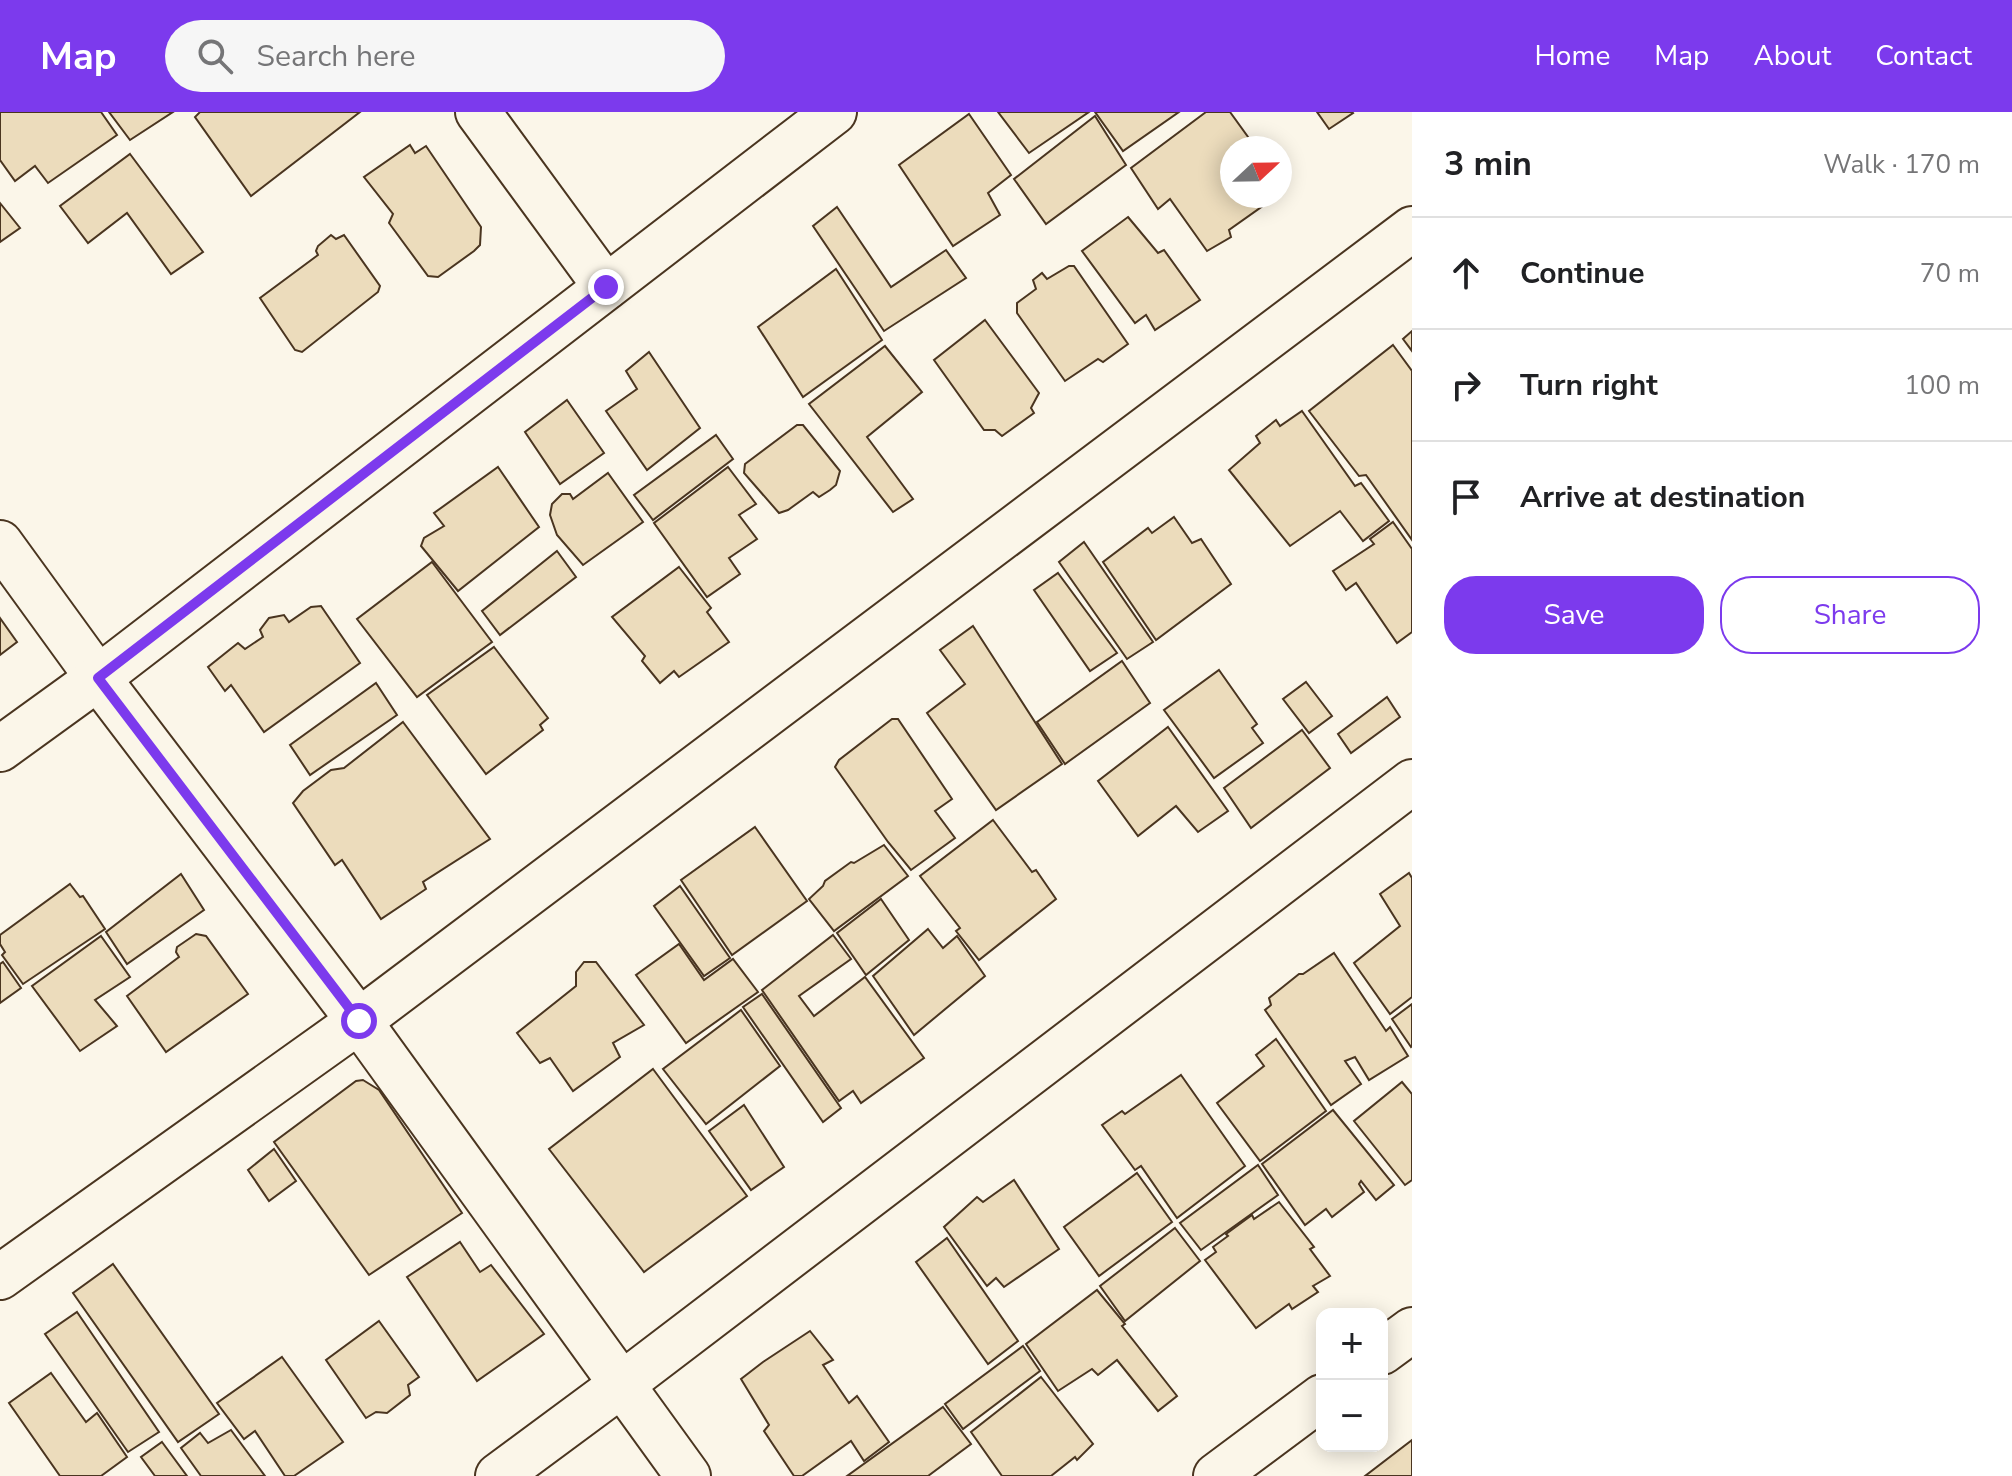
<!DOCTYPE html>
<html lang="en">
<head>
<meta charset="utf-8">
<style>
  body { margin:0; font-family:"Nunito Sans",sans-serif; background:#f6f6f6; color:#202124 }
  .controls { position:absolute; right:24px; bottom:24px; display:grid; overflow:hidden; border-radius:16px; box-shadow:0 4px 20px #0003 }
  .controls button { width:72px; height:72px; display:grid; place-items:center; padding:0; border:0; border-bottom:2px solid #e0e0e0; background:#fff; color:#202124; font:40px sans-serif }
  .compass { position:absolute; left:1220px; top:24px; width:72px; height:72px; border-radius:50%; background:#fff; box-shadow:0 4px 20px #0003; rotate:68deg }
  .stop { position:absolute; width:24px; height:24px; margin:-18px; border:6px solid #7c3aed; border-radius:50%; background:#fff }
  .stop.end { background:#7c3aed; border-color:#fff; box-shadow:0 2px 8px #0008 }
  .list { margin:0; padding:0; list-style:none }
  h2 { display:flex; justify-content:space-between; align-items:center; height:104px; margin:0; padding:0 32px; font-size:34px }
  h2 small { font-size:26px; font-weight:400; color:#757577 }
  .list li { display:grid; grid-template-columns:52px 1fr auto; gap:24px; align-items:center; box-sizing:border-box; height:112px; padding:0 32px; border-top:2px solid #e0e0e0 }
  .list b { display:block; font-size:30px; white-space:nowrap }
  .list em { font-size:26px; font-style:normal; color:#757577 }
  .actions { display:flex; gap:16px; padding:24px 32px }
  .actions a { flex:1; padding:18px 0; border:2px solid #7c3aed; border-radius:32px; text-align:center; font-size:28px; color:#7c3aed }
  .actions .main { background:#7c3aed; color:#fff }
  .icon { flex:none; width:44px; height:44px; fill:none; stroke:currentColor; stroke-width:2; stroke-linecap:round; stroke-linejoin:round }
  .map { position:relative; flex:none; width:1412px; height:1364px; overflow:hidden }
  header { display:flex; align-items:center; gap:48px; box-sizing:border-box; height:112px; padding:0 40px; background:#7c3aed; color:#fff }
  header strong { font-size:38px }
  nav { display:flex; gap:44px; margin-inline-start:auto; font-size:28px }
  .search { width:560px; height:72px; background:#f6f6f6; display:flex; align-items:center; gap:20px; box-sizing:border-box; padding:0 28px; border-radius:44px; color:#757577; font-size:30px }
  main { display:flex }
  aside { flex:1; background:#fff }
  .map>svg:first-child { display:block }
  .building { fill:#ecdcbc; stroke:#4a3520; stroke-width:2 }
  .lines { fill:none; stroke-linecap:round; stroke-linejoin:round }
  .minor-casing { stroke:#4a3520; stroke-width:48 }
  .minor { stroke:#fbf6e9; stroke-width:44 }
  .route { stroke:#7c3aed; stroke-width:10 }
</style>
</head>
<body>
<header>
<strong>Map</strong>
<div class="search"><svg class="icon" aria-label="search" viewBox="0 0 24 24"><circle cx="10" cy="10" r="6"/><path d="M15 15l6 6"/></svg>Search here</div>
<nav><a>Home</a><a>Map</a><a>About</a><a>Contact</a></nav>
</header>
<main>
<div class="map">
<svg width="1412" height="1364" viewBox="0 0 1412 1364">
  <rect width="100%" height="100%" fill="#fbf6e9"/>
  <g class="building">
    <polygon points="0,0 101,0 117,23 48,71 35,54 15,69 0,48"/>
    <polygon points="109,0 173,0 130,28"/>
    <polygon points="200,0 360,0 251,84 195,5"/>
    <polygon points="998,0 1089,0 1029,41"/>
    <polygon points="1095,0 1179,0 1123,39"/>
    <polygon points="1206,0 1230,0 1256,36 1232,36 1232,84 1277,84 1229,118 1231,125 1207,139 1170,87 1158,97 1131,56"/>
    <polygon points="1317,0 1352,0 1353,1 1329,17"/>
    <polygon points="969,2 1011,63 988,81 1000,103 953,134 899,53"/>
    <polygon points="1095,4 1126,53 1046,112 1014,67"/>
    <polygon points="410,33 415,41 426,34 481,115 480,133 474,139 438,165 428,164 389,111 393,102 364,65"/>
    <polygon points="130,42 203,140 171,162 127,101 88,131 60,94"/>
    <polygon points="0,91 20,116 0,130"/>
    <polygon points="837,95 891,175 946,138 966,166 884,219 813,114"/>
    <polygon points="1128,105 1158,141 1164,138 1200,188 1155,218 1146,203 1135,211 1082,139"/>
    <polygon points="331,123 336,127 344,123 380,174 378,180 302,240 295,238 260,186 318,143 316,139 318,134"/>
    <polygon points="1069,154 1074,154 1128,232 1103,250 1098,247 1065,269 1017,201 1017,191 1036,177 1033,168 1042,161 1047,167"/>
    <polygon points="836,157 882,228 803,285 758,215"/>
    <polygon points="985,208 1039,281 1031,296 1034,301 1002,324 995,318 984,318 934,248"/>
    <polygon points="1412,219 1412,239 1403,227"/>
    <polygon points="1393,233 1412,259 1412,428 1366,363 1359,364 1309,299"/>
    <polygon points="885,234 922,280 867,325 913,387 893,400 809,292"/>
    <polygon points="649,240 700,316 647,358 606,299 637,277 626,259"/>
    <polygon points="567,288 604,341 560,372 525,320"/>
    <polygon points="1302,299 1355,374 1361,371 1389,409 1363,429 1340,399 1290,434 1229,358 1260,331 1256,324 1276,308 1280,314"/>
    <polygon points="797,313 803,313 840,359 836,373 830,378 819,385 813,380 788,398 779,401 744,361 745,352"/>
    <polygon points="716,323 733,347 653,408 634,383"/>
    <polygon points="498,355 539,415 458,479 421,434 424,426 444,414 434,401"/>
    <polygon points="728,355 756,392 739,403 757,427 729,446 740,462 707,485 654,411"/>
    <polygon points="608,361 643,410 583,453 557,423 550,403 552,392 562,382 570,382 573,387"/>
    <polygon points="1174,405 1192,431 1201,427 1231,472 1156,528 1103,450 1148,416 1152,421"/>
    <polygon points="1393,410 1412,437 1412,520 1397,531 1356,471 1346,478 1333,459 1374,432 1370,427"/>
    <polygon points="1084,430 1153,530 1127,547 1059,450"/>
    <polygon points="557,439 576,465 500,523 482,499"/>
    <polygon points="432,450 492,530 417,585 357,507"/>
    <polygon points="679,455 711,496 707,500 729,530 679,565 674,559 660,571 642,549 645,544 612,505"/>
    <polygon points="1058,461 1117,541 1090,559 1034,478"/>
    <polygon points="321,494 360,551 264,620 231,573 225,579 208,555 238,531 245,537 263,525 260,518 269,506 284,503 289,510 311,495"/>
    <polygon points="0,506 17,530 0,543"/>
    <polygon points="973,514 1062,652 996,698 927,601 965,572 940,538"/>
    <polygon points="494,535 548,606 540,613 543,618 486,662 427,583"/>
    <polygon points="1122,549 1150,591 1065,652 1037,610"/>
    <polygon points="1219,558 1257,612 1252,616 1263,631 1214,666 1164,598"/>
    <polygon points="1306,570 1332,604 1309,621 1283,587"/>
    <polygon points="376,571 397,603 310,663 290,633"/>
    <polygon points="1387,585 1400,605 1351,641 1338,622"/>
    <polygon points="892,607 898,607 952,687 935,699 955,726 911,758 888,730 835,655 839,648"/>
    <polygon points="403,610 490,727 423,770 426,777 381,807 342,748 335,753 293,691 303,679 331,658 344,656"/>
    <polygon points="1168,615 1228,699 1198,720 1176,694 1138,724 1098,669"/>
    <polygon points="1302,618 1330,656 1251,716 1224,676"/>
    <polygon points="993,708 1032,760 1036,758 1056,787 979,848 956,819 960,816 920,764"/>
    <polygon points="755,715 807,789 732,843 681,768"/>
    <polygon points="884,733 908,764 834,819 809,787 823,774 825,769 851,750 854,751"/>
    <polygon points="1409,761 1412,766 1412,885 1390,902 1354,851 1400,814 1380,782"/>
    <polygon points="181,762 204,798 127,852 106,820"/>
    <polygon points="70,772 80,785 83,784 105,817 23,872 2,843 5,840 0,832 0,823"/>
    <polygon points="680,774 730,846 704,864 654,794"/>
    <polygon points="881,787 909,828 866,863 837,821"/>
    <polygon points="928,817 943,836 957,824 985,864 914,923 873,864"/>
    <polygon points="196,822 206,824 248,882 166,940 127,884 179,845 176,840 177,835"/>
    <polygon points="833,823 851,847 799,884 814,904 865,865 924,946 861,991 853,979 839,989 762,878"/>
    <polygon points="101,824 130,865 95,888 117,914 80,939 32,874"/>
    <polygon points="679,832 704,868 733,847 758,880 686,931 636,863"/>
    <polygon points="1334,841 1386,919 1390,915 1408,944 1369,968 1355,945 1345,949 1361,972 1331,993 1265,898 1271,893 1269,886 1299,862 1303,862"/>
    <polygon points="3,850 21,876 0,891 0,852"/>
    <polygon points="584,850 596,850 644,913 613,931 620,945 573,979 550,946 540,951 517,921 576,874 576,860"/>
    <polygon points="762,882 841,996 823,1010 743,895"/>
    <polygon points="1412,892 1412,934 1411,935 1392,907"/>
    <polygon points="741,898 780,954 706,1012 663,957"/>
    <polygon points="1276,927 1326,999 1260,1049 1217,991 1264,954 1256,943"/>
    <polygon points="653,957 747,1084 644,1160 549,1037"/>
    <polygon points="1181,963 1245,1054 1177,1106 1141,1054 1135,1058 1102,1013 1122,999 1125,1002"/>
    <polygon points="363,968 379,978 462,1101 369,1163 274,1030 356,969"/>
    <polygon points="1402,970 1412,982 1412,1068 1405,1073 1354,1009"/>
    <polygon points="744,993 784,1055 751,1078 709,1019"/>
    <polygon points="1333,998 1394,1073 1376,1088 1361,1069 1359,1072 1364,1080 1332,1105 1326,1097 1305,1113 1262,1052"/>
    <polygon points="274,1037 296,1069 269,1089 248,1058"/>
    <polygon points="1258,1053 1278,1083 1201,1138 1180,1111"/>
    <polygon points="1137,1061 1172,1110 1099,1164 1064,1115"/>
    <polygon points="1014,1068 1059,1137 1004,1175 996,1166 987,1174 944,1115 977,1085 983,1090"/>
    <polygon points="1279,1090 1314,1135 1310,1137 1330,1164 1313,1174 1318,1180 1292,1197 1289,1192 1256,1216 1205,1148 1216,1140 1213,1135 1228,1124 1226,1122 1252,1103 1254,1107"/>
    <polygon points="1175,1116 1200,1149 1125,1209 1100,1174"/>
    <polygon points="947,1126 1018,1229 988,1252 916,1150"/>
    <polygon points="460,1130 480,1160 491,1153 544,1222 477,1269 407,1165"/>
    <polygon points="113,1152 219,1302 178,1330 73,1181"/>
    <polygon points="1097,1178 1125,1212 1122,1214 1177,1284 1158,1299 1117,1248 1098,1263 1092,1257 1058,1279 1026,1232"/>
    <polygon points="77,1200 159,1320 128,1340 45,1222"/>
    <polygon points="379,1209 419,1265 408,1273 410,1283 387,1301 376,1300 366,1306 326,1248"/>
    <polygon points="810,1219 833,1248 823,1253 849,1291 857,1284 889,1330 864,1349 851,1329 802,1364 794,1364 764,1319 769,1313 741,1267 763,1250"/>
    <polygon points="1023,1234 1040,1259 963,1317 945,1292"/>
    <polygon points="282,1245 343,1330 294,1364 285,1364 255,1319 244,1327 217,1291"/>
    <polygon points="51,1261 86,1310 97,1301 127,1345 101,1364 60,1364 9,1291"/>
    <polygon points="1041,1265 1093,1332 1077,1348 1075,1345 1051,1364 1002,1364 971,1320"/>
    <polygon points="943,1295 971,1332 928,1364 847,1364"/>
    <polygon points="231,1318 265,1364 201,1364 181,1336 200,1321 208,1331"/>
    <polygon points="1412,1328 1412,1364 1365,1364"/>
    <polygon points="162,1330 187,1364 155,1364 141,1345"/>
  </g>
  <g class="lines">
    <g class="minor-casing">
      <g id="minor">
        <polyline points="478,0 606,175"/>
        <polyline points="0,431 98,566 359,909 688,1364"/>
        <polyline points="0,637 98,566 834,0"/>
        <polyline points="0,1165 359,909 1412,117"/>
        <polyline points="1382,1240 1412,1218"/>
        <polyline points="498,1364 621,1273 1412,670"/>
        <polyline points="1216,1364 1322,1285"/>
      </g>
    </g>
    <use href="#minor" class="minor"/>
  </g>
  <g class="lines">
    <polyline class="route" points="359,909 98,566 606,175"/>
  </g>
</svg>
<div class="controls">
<button>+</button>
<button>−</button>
</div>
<svg class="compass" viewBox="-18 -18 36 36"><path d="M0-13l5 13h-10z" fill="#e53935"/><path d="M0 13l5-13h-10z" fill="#757577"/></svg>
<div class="stop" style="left:359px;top:909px"></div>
<div class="stop end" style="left:606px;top:175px"></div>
</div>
<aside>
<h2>3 min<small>Walk · 170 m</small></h2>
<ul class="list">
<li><svg class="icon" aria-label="ahead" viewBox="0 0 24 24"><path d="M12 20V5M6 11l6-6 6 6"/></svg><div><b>Continue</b></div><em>70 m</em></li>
<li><svg class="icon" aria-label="right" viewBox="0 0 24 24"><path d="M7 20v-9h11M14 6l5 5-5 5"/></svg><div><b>Turn right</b></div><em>100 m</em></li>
<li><svg class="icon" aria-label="arrive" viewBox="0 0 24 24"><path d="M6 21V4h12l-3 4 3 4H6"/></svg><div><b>Arrive at destination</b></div></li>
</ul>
<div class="actions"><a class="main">Save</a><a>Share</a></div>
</aside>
</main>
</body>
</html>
